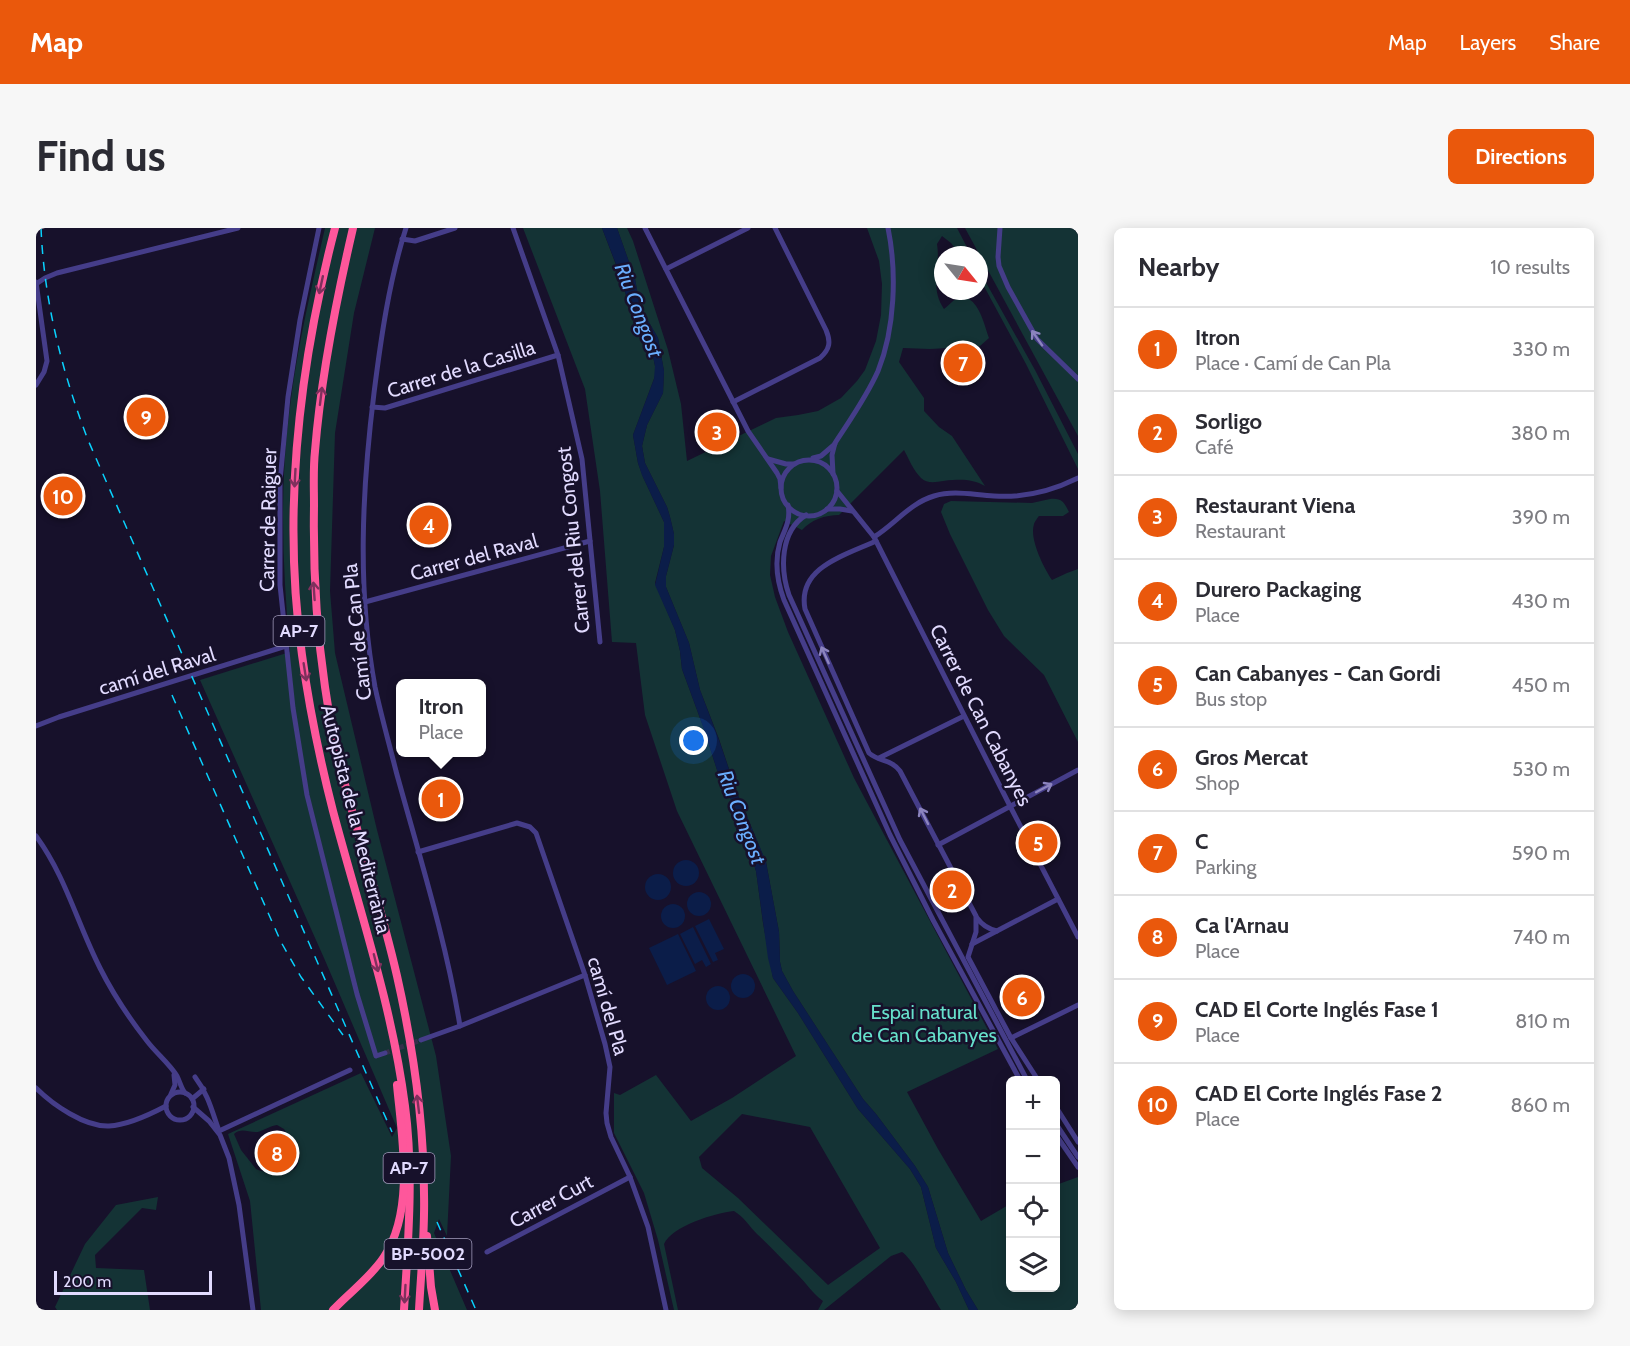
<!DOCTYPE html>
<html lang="en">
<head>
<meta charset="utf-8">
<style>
  body { margin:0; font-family:Cabin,sans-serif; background:#f7f7f7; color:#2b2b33 }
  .controls { position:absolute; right:18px; bottom:18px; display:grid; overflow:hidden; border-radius:9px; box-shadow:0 3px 15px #0003 }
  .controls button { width:54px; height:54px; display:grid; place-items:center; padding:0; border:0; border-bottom:2px solid #e1e1e2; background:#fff; color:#2b2b33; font:30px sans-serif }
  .compass { position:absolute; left:898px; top:18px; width:54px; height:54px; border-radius:50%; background:#fff; box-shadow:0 3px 15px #0003; rotate:120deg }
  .scale { position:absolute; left:18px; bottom:15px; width:158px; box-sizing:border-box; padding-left:6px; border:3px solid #e2dbff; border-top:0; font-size:16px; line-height:21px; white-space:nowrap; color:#e2dbff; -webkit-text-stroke:4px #17112b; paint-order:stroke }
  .you { position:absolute; left:658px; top:513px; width:21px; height:21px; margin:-15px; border:4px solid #fff; border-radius:50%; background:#1a73e8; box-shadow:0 0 0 9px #1a73e833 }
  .badge { display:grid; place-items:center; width:39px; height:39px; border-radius:50%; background:#ea580c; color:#fff; font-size:20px; font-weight:700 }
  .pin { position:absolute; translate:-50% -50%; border:3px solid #fff; box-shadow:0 2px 6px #0006 }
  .popup { position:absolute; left:360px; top:451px; width:90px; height:78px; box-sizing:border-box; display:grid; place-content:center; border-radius:9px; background:#fff; filter:drop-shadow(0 2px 4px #0005); font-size:20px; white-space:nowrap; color:#7c7c81 }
  .popup b { font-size:22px; color:#2b2b33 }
  .popup::after { content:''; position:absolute; left:50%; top:100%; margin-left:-12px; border:12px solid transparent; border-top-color:#fff }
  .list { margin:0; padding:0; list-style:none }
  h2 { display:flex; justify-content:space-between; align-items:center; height:78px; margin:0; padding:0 24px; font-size:26px }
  h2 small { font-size:20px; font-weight:400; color:#7c7c81 }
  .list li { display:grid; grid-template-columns:39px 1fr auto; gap:18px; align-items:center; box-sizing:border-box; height:84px; padding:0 24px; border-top:2px solid #e1e1e2 }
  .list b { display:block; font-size:22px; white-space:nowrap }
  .list p { margin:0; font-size:20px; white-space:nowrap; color:#7c7c81 }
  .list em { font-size:20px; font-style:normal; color:#7c7c81 }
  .icon { flex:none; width:33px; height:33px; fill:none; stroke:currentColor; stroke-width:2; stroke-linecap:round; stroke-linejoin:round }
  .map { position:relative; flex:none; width:1042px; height:1082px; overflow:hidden; border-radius:9px }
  header { display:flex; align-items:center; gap:36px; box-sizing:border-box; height:84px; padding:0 30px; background:#ea580c; color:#fff }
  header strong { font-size:28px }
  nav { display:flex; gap:33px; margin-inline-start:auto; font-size:21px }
  .intro { display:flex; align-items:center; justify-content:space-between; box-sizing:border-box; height:144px; padding:0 36px }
  h1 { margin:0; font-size:42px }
  .button { padding:15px 27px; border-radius:9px; background:#ea580c; color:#fff; font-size:21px; font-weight:700 }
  main { display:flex; gap:36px; padding:0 36px }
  aside { flex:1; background:#fff; border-radius:9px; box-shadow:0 3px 15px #0003 }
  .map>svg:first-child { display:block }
  .green { fill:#143335; fill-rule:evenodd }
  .water { fill:#0b1d49 }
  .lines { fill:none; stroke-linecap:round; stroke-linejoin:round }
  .minor-tunnel { stroke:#352f4b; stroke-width:5; stroke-dasharray:5 2.5; stroke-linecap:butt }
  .minor { stroke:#453d89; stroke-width:5 }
  .highway { stroke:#fe579b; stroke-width:8 }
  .rail { stroke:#09d2fd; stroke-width:1.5; stroke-dasharray:9 8; stroke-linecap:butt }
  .oneway { stroke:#7f305d }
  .oneway2 { stroke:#8c84be }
  .labels { text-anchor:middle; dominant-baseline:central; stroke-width:5; stroke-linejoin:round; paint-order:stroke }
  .shield { fill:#17112b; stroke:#a59ebf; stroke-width:1.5 }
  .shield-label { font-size:18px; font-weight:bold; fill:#e2dbff }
  .street-label { font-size:20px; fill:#e2dbff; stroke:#17112b }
  .park-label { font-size:20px; fill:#66e0cb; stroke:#17112b }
  .water-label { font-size:21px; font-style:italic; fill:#6aaefe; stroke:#17112b }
</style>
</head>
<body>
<header>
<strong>Map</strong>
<nav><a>Map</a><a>Layers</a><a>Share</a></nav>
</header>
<div class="intro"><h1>Find us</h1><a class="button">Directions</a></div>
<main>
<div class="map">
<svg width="1042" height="1082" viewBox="0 0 1042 1082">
  <rect width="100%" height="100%" fill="#17112b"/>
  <g class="green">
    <path d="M 289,0 L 339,0 L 318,85 L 299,205 L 294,363 L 299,425 L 341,602 L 400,828 L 415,928 L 411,1008 L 403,991 L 398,1005 L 431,1082 L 225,1082 L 214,973 L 192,906 L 325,845 L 356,909 L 361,900 L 288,730 L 164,452 L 254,424 C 247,345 243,266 253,187 C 260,124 275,62 289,0 ZM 241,897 L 248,901 L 264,927 L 262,936 L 259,941 L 248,946 L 225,943 L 220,941 L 205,922 L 198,906 C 206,899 212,905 222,904 C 228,902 234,898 241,897 Z"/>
    <path d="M 487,0 L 566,0 L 585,50 L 593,78 L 613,109 L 619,138 L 619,148 L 597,207 L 602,235 L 607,249 L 628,294 L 628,319 L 619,355 L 639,402 L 644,423 L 646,441 L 668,501 L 682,545 L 702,586 L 720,643 L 727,695 L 737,750 L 762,785 L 822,881 L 874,941 L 885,959 L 900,1020 L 920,1054 L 933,1082 L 905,1082 C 896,1068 877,1031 866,1024 L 855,1028 L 788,1082 L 782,1082 L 787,1073 C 776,1065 771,1056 761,1046 C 748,1033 735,1019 721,1006 C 713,998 708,989 698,983 C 679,985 636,998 628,1016 L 642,1082 L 638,1082 L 622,1012 L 608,965 L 578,905 L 578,865 L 584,867 L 620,847 L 655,893 L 696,870 L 760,828 L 641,583 L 609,487 L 600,415 L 576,414 L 564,263 L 549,161 ZM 706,886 L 774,899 L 844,1020 L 792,1057 L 702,970 L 666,940 L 663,929 Z"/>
    <path d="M 581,0 L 591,0 L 597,13 L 632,122 L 645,176 L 651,233 L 740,190 L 762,187 L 782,183 L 805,170 L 821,153 L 829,142 L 840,113 L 845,87 L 846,56 L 843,33 L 831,0 L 921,0 L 935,27 L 924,27 L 915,15 L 906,8 L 901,16 C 905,39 893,59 908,81 C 912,78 916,73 920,71 C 941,62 948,96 953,110 L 944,118 L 923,123 L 912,120 L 894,121 L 867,120 L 863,134 L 888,170 L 888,183 L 903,199 L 916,208 L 949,258 C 939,252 928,251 917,252 C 907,252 893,258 885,250 C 877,242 873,231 868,222 L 803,287 C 789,287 775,292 766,302 L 748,293 L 735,328 L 734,347 L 739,369 L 752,404 L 818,550 L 962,821 L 871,864 L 902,921 L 945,993 L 974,976 L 975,1060 L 1020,1060 L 1020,957 L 1042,949 L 1042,1082 L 942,1082 L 930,1062 L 912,1025 L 892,959 L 879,938 L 840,886 L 827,871 L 757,763 L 746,743 L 744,734 L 743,704 L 730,634 L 701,565 L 683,511 L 664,462 L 653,415 L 630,359 L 630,348 L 638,317 L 638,306 L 634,289 L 631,279 L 609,235 L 606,218 L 611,197 L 627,165 L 628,143 L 622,110 L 604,79 L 599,51 Z"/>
    <polygon points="929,0 1042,0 1042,208"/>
    <polygon points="943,42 999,142 1042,226 1042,241 990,136 943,49"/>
    <path d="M 1014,271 C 1026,270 1028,274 1033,284 L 1027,288 L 1003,288 C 1002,289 998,295 998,296 C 993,311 1008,340 1016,352 L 1031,345 L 1042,341 L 1042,514 L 1008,447 L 968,408 L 952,382 L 914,306 L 905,284 L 908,276 L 915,273 L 996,275 Z"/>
    <polygon points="122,969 120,982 106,980 59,1027 60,1040 108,1042 114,1082 21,1082 19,1079 49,1016 80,977"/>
  </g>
  <g class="water">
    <polygon points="566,0 581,0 599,51 604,79 622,110 628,143 627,165 611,197 606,218 609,235 631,279 634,289 638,306 638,317 630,348 630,359 653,415 664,462 683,512 701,565 730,634 743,704 744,734 746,743 757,763 827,871 840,886 879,938 892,959 912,1025 930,1062 942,1082 933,1082 920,1054 900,1020 885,959 874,941 822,881 762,785 737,750 732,730 720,643 702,586 682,545 668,501 646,441 644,423 639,402 619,357 628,319 628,294 606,247 602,235 597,207 618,151 619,138 613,109 593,78 585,49"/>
    <circle cx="650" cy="645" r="13"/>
    <circle cx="622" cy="659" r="13"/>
    <circle cx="663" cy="676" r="12"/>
    <circle cx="637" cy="688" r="12"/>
    <polygon points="673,691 688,721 679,725 682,732 677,734 659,698"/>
    <polygon points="657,699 675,736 670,739 666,732 659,736 644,706"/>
    <polygon points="642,706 660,743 631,757 613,720"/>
    <circle cx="707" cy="758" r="12"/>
    <circle cx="682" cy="770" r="12"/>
  </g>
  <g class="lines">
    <polyline class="minor-tunnel" points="349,825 385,812"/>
    <g class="minor">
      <polyline points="283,0 264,92 252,169 244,253 244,357 257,480 271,567 321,766 340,828 349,825"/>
      <path d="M 370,0 C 353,53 345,110 338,165 C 326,262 321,362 339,459 C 345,487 353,515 360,543 C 383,627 410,712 424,798"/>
      <polyline points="477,0 522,127 546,231 564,414"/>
      <polyline points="609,0 712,203 741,245 744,251 745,260"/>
      <polyline points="964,0 962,29 963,38 972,59 1001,111 1042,151"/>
      <polyline points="366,11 379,13 419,0"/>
      <polyline points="630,41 712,0"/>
      <polyline points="0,56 9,50 21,45 202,0"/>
      <polyline points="0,157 8,144 11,133 0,54"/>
      <path d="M 697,174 L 784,130 C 794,121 795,114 790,102 L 739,0"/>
      <polyline points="336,179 349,180 522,127"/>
      <polyline points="777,230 785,228 799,216"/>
      <polyline points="732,231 750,236 758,236"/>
      <circle cx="773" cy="260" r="28"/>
      <path d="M 797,246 L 796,227 L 799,215 C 814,192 831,168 842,143 C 859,101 861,44 852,0"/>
      <polyline points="801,263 838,309 974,578 1042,709"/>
      <path d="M 752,277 C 755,292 749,301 744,314 C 738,334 741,353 748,372 L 854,607 L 897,692 L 984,852"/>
      <polyline points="791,281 804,281 816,283"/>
      <path d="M 770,287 C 744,303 744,341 753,367 L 864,612 L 991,852"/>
      <path d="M 838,309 C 859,296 874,275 898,268 C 918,262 937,267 958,268 C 987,270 1016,263 1042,250"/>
      <path d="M 840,313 C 810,327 761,339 769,381 L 833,525 C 843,534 855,531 864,543 L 940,688 L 940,704 L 932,729 L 975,810 L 1002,852"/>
      <polyline points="329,374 554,313"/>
      <polyline points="0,498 23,489 250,418"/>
      <polyline points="843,530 928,488"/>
      <path d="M 0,608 C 30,649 41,695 64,740 C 77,766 93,790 111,813 C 120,825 133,835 141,848 C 144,854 145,860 149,865"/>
      <polyline points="902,617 1042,542"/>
      <polyline points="382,624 481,595 494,599 500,605 549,747 569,816 574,839 570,885 571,895 575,909 594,949 612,999 630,1082"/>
      <path d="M 941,690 C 946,697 952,701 961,703"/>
      <polyline points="936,716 1022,671"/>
      <polyline points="975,810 1042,777"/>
      <polyline points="385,812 424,798 549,747"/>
      <path d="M 159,849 C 172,866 176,883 183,903"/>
      <path d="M 0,860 C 17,877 49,899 73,898 C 92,897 113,887 130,878"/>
      <circle cx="144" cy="878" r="14"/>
      <polyline points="135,866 139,857 138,847"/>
      <polyline points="156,871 168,861"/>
      <polyline points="157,879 173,893 184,907 193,930 203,977 217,1082"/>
      <polyline points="1020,879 1042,914"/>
      <polyline points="1020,896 1042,929"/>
      <polyline points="183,903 314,842"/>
      <polyline points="1020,907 1042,939"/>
      <polyline points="451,1024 594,949"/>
    </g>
    <g class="highway">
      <path d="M 299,0 C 263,138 246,284 266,427 C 273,479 284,532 297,583 C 323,681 356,777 369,878 C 378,945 372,1015 368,1082"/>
      <path d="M 317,0 C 300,73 285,148 279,223 C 277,241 278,259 278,278 C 277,340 280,398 289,459 C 303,558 339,651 361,748 C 377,819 388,893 388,966 C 389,1005 385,1044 383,1082"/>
      <polyline points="391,1008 395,1059 399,1082"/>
      <path d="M 297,1082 C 314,1064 335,1049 348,1029 C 379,982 366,910 361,857"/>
    </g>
    <g class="rail">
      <path d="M 5,0 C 8,73 26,144 52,212 L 356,904"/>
      <polyline points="136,467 245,714 265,749 307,807"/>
      <polyline points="401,994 440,1082"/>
    </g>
  </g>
  <defs><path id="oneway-shaft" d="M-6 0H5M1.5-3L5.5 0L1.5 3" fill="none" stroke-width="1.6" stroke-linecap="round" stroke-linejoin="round" transform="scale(1.5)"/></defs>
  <g class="oneway">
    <use href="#oneway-shaft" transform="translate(285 57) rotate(102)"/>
    <use href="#oneway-shaft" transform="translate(285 168) rotate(-83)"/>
    <use href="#oneway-shaft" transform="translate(259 250) rotate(93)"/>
    <use href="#oneway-shaft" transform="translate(278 363) rotate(-94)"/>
    <use href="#oneway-shaft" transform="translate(269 444) rotate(81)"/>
    <use href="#oneway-shaft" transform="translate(340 735) rotate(76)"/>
    <use href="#oneway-shaft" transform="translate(382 876) rotate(-97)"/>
    <use href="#oneway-shaft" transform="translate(369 1066) rotate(93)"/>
  </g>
  <g class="oneway2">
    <use href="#oneway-shaft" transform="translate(1001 110) rotate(-125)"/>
    <use href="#oneway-shaft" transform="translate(789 427) rotate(-114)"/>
    <use href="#oneway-shaft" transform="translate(1008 560) rotate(-28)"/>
    <use href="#oneway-shaft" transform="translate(888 588) rotate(-117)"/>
  </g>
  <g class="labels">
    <g class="shield">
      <rect x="237.5" y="388" width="51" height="30" rx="4.5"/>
      <rect x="347.5" y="925" width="51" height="30" rx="4.5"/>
      <rect x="348.5" y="1011" width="87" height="30" rx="4.5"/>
    </g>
    <g class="shield-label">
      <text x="263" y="403">AP-7</text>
      <text x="373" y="940">AP-7</text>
      <text x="392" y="1026">BP-5002</text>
    </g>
    <g class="street-label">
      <text transform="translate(425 141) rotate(-17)">Carrer de la Casilla</text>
      <text transform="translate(232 292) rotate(-89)">Carrer de Raiguer</text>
      <text transform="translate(537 312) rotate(-96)">Carrer del Riu Congost</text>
      <text transform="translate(438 329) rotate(-15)">Carrer del Raval</text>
      <text transform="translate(321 404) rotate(-96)">Camí de Can Pla</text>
      <text transform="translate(121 443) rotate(-17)">camí del Raval</text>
      <text transform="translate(945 487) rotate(63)">Carrer de Can Cabanyes</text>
      <text transform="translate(320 591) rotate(76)">Autopista de la Mediterrània</text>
      <text transform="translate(572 778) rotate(74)">camí del Pla</text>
      <text transform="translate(515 973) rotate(-28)">Carrer Curt</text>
    </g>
    <g class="park-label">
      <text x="888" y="784">Espai natural<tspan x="888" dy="23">de Can Cabanyes</tspan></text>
    </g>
    <g class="water-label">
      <text transform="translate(603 82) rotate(69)">Riu Congost</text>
      <text transform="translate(706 589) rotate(69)">Riu Congost</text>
    </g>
  </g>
</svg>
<div class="controls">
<button>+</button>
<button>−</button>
<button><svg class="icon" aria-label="locate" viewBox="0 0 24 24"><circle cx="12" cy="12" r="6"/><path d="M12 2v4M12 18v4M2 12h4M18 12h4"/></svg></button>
<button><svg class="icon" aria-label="layers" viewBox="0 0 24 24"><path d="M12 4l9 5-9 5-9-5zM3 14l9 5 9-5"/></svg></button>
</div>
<svg class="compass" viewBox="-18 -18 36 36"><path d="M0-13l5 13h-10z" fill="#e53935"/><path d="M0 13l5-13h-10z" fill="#7c7c81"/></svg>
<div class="scale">200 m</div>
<div class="you"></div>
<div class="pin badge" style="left:405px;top:571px">1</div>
<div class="popup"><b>Itron</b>Place</div>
<div class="pin badge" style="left:916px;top:662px">2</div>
<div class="pin badge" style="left:681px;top:204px">3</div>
<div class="pin badge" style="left:393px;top:297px">4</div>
<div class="pin badge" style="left:1002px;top:615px">5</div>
<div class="pin badge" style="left:986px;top:769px">6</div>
<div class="pin badge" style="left:927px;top:135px">7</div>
<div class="pin badge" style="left:241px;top:925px">8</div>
<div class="pin badge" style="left:110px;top:189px">9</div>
<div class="pin badge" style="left:27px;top:268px">10</div>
</div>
<aside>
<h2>Nearby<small>10 results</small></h2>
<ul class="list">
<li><span class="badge">1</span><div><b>Itron</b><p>Place · Camí de Can Pla</p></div><em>330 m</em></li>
<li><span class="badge">2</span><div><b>Sorligo</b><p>Café</p></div><em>380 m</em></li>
<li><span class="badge">3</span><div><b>Restaurant Viena</b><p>Restaurant</p></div><em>390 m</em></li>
<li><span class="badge">4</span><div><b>Durero Packaging</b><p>Place</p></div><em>430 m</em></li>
<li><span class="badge">5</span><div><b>Can Cabanyes - Can Gordi</b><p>Bus stop</p></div><em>450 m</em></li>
<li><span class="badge">6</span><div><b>Gros Mercat</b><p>Shop</p></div><em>530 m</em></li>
<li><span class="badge">7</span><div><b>C</b><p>Parking</p></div><em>590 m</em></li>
<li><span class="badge">8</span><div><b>Ca l'Arnau</b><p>Place</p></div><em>740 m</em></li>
<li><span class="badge">9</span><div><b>CAD El Corte Inglés Fase 1</b><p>Place</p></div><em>810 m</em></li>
<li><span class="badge">10</span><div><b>CAD El Corte Inglés Fase 2</b><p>Place</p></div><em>860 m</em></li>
</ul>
</aside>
</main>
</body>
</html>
